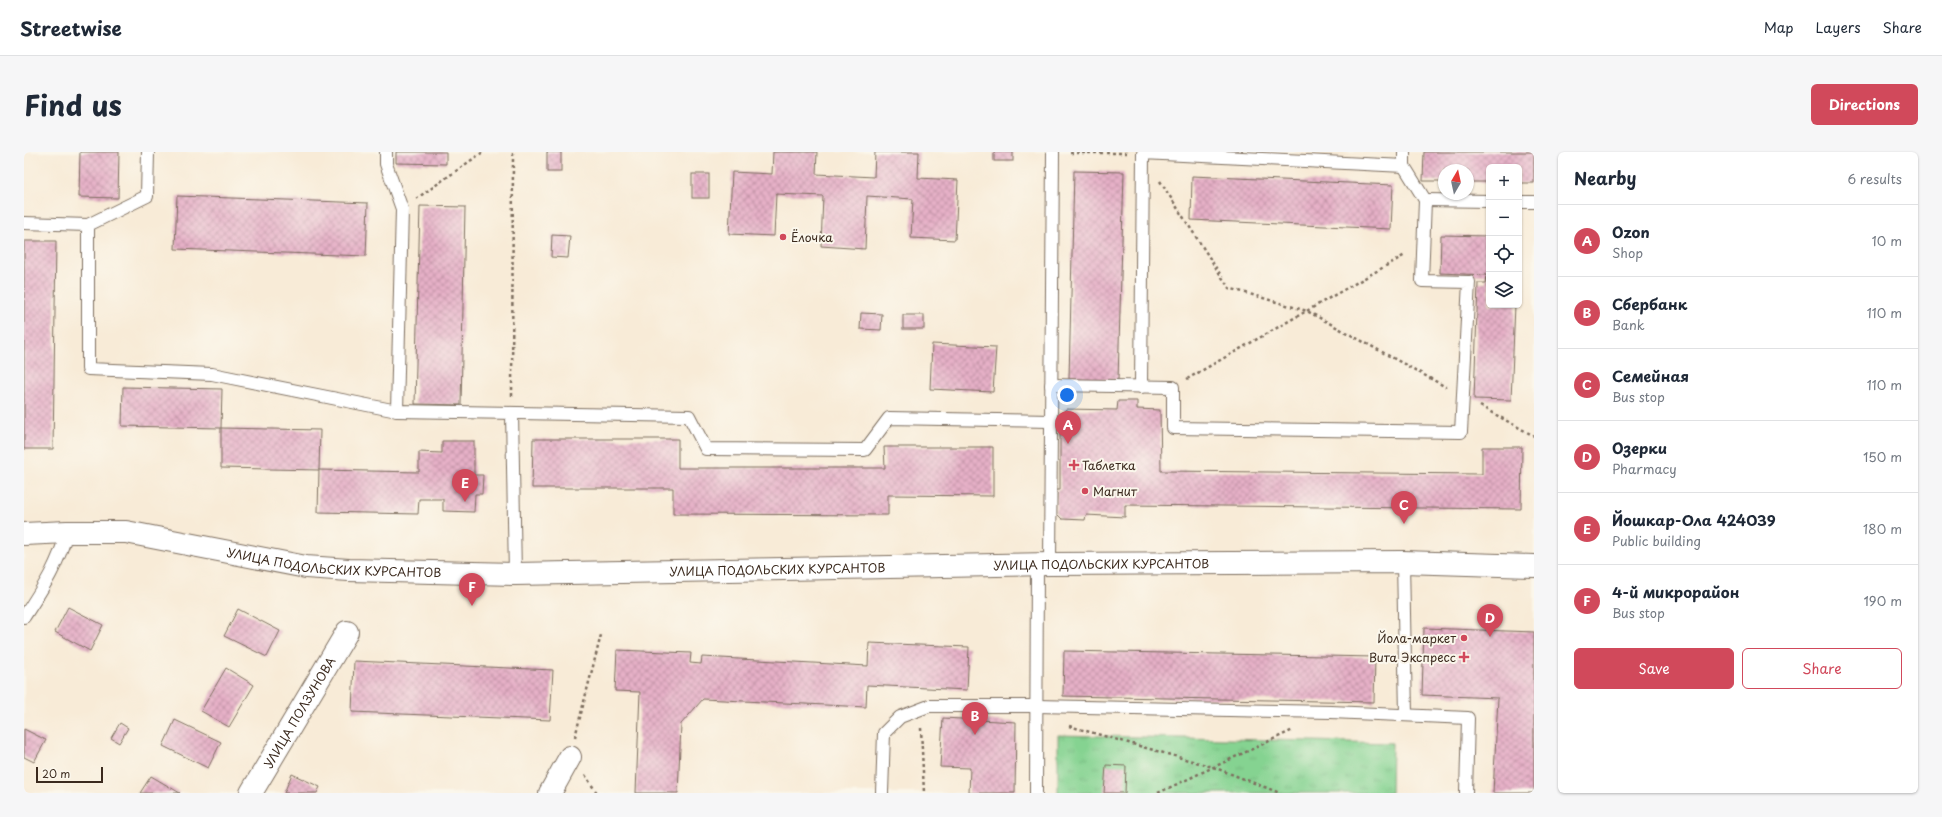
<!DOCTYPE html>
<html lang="en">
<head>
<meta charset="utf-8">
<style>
  body { margin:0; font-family:"Playpen Sans",sans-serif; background:#f6f6f7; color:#1f2937 }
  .controls { position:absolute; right:12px; top:12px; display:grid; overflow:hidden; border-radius:6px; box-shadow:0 1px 3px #0004 }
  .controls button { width:36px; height:36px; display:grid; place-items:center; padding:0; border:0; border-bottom:1px solid #e0e1e3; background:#fff; color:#1f2937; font:20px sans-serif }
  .compass { position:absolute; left:1414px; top:12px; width:36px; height:36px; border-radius:50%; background:#fff; box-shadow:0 1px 3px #0004; rotate:9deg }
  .scale { position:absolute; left:12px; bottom:10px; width:67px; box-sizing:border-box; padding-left:4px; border:2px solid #3b2a1e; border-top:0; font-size:11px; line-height:14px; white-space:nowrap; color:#3b2a1e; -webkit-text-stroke:3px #fbf7ec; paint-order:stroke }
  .you { position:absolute; left:1043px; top:243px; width:14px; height:14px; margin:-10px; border:3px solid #fff; border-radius:50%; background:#1a73e8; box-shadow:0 0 0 6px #1a73e833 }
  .badge { display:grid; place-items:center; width:26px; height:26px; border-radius:50%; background:#d1495b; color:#fff; font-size:13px; font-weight:700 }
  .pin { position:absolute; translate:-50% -33px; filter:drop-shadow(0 1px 2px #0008) }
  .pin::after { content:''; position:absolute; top:21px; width:14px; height:12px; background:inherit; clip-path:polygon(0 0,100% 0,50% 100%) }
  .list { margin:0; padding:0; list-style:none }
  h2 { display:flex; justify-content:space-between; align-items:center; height:52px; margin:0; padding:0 16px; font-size:17px }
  h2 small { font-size:13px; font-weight:400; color:#747a83 }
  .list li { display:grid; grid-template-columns:26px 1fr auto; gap:12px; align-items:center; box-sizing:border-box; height:72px; padding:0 16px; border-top:1px solid #e0e1e3 }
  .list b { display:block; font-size:15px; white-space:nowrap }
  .list p { margin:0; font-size:13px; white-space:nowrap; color:#747a83 }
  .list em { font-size:13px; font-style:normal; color:#747a83 }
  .actions { display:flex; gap:8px; padding:12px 16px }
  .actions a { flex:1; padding:9px 0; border:1px solid #d1495b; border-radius:6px; text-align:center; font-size:14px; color:#d1495b }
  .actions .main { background:#d1495b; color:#fff }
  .icon { flex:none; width:22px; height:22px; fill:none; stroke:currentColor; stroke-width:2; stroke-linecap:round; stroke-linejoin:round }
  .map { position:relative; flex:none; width:1510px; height:641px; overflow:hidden; border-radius:6px }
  header { display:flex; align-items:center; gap:24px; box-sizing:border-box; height:56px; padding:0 20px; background:#fff; border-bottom:1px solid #e0e1e3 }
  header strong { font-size:19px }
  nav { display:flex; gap:22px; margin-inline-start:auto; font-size:14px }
  .intro { display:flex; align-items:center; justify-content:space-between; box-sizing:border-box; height:96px; padding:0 24px }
  h1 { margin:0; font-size:28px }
  .button { padding:10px 18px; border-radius:6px; background:#d1495b; color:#fff; font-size:14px; font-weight:700 }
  main { display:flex; gap:24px; padding:0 24px }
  aside { flex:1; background:#fff; border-radius:6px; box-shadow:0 1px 3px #0004 }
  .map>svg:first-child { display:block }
  .grass { fill:url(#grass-tufts); stroke:#607e58 }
  .building { fill:url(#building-cross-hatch) }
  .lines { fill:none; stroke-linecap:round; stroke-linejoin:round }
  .service-casing { stroke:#7d6e5f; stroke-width:14 }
  .minor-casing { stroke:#7d6e5f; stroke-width:24 }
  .tertiary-casing { stroke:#7d6e5f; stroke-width:24 }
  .path { stroke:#7d6e5f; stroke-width:2.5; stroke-dasharray:3 3; stroke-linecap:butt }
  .service { stroke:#fff; stroke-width:12 }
  .minor { stroke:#fff; stroke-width:22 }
  .tertiary { stroke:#fff; stroke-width:22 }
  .poi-dot { fill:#d1495b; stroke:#fbf7ec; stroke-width:1.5 }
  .labels { text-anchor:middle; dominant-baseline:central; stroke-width:4; stroke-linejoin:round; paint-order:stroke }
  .poi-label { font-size:12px; fill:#3b2a1e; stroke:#fbf7ec; text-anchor:start }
  .street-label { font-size:12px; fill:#3b2a1e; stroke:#fbf7ec }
</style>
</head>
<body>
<header>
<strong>Streetwise</strong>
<nav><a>Map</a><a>Layers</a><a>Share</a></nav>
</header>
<div class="intro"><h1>Find us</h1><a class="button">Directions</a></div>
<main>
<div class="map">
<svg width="1510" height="641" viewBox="0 0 1510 641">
  <defs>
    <pattern id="grass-tufts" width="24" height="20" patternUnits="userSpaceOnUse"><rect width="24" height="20" fill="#85d391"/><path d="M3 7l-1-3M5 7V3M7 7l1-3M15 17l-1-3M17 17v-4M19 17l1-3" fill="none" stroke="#74b57d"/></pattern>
    <pattern id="building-cross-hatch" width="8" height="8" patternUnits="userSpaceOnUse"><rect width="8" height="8" fill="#e6b0c7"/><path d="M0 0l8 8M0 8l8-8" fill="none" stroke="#bc8fa1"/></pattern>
  </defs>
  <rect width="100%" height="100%" fill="#fbf7ec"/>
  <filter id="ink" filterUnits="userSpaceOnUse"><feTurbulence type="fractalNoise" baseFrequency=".025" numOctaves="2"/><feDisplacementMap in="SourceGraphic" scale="8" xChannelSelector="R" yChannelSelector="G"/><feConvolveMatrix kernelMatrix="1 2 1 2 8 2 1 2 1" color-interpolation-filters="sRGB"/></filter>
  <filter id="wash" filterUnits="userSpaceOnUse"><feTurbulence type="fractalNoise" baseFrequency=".012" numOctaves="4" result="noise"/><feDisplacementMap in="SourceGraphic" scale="16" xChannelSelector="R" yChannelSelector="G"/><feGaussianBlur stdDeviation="0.9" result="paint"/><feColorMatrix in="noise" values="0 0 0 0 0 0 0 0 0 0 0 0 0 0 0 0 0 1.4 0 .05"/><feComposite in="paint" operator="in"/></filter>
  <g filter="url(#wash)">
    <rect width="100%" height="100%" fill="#f8ebd7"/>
    <polygon class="grass" points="1034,583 1368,591 1367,641 1034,641"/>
    <g id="blocks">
      <g class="building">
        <polygon points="56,0 95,0 94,46 55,45"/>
        <polygon points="372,0 422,0 422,12 372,11"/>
        <rect x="523" y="0" width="14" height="20"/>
        <polygon points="749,0 793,0 792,22 850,25 851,0 895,0 894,26 934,28 931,88 887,86 889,47 843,44 841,97 797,94 799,44 752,42 750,84 705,82 708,20 748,22"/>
        <rect x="970" y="0" width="19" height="9"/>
        <polygon points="1400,0 1510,0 1510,31 1495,31 1495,15 1465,15 1465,30 1444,30 1444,18 1420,18 1420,29 1399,29"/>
        <polygon points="1050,19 1100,20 1094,228 1045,227"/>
        <rect x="668" y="22" width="17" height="24"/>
        <polygon points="1168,24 1369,33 1367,77 1167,68"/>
        <polygon points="153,44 344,51 342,104 151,97"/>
        <polygon points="396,54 441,55 437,253 391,252"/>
        <polygon points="528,83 546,84 544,106 527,105"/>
        <polygon points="1417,83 1465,84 1465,153 1491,153 1487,248 1450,247 1454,131 1462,131 1463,123 1416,121"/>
        <polygon points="0,89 32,89 29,297 0,297"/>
        <polygon points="837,161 858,162 857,178 836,177"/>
        <rect x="879" y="163" width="21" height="14"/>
        <polygon points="908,192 972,195 969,240 906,237"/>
        <polygon points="99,235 198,237 197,276 296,278 295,318 197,316 197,276 98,274"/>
        <polygon points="1094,249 1113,249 1113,257 1136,258 1137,319 1458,322 1458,295 1498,295 1497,357 1101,353 1101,365 1062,363 1061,368 1038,367 1032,361 1033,338 1036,338 1036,263 1042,257 1093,258"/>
        <polygon points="509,287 654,287 654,316 861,316 860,295 969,295 969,344 864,343 864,363 649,362 649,336 508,336"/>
        <polygon points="418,289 450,289 450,323 459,323 458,342 451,342 450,360 419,359 419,347 395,347 394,362 294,360 295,318 395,320 395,300 418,301"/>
        <polygon points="44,455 79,473 66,499 31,480"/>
        <polygon points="214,457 256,479 243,505 200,484"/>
        <polygon points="1400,476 1510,480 1510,641 1469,641 1474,546 1398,543"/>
        <polygon points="845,491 945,495 943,538 843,533 842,555 679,547 657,572 654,641 612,641 616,540 591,539 593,498 667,501 666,511 677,512 678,505 844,514"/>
        <polygon points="1040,499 1351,505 1350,550 1039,544"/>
        <polygon points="330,509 529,518 526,568 328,560"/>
        <polygon points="202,516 230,533 205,575 177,559"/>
        <polygon points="919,566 992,570 991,641 945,641 946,616 916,615"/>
        <polygon points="151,568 197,590 184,616 139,594"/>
        <polygon points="96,571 104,576 95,591 87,586"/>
        <polygon points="0,577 22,588 10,610 0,605"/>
        <polygon points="1082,613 1102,614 1101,641 1080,641"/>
        <polygon points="268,622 296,635 293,641 260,641"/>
        <polygon points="127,624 156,641 116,641"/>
      </g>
    </g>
  </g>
  <g filter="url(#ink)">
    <use href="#blocks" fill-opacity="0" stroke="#7d6e5f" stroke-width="1"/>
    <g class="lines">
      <g class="service-casing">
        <g id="service">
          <polyline points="362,0 362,12 378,57 373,259"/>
          <polyline points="1401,48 1465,49"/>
          <polyline points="1495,50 1510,50"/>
          <polyline points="0,71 64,73 123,44 124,0"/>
          <polyline points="64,73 64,217 188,222 373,259 665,264 682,297 841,298 865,266 1027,269"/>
          <polyline points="1027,233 1149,235 1149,276 1437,280 1445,130 1398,129 1401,48 1380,14 1380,0"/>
          <polyline points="1117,235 1119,1 1380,14"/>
          <polyline points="488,261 491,422"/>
          <polyline points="1379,410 1382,563"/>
          <polyline points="1026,412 1029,0"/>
          <path d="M 0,465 C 20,434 33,415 43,380"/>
          <polyline points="858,641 860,581 876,565 905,554 1012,554 1307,560 1444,566 1442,641"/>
          <polyline points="1012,641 1013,412"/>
        </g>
      </g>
      <g class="minor-casing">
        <g id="minor">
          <path id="s1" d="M 227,641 L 323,480"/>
          <polyline points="526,641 546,605"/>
        </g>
      </g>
      <g class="tertiary-casing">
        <g id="tertiary">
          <path id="s2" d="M 0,382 L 43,380 L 102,380 L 282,415 L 325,418 L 491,422 L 1026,412 L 1379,410 L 1510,414"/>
        </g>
      </g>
      <g class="path">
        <polyline points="1046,1 1103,1"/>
        <polyline points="1136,29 1205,136 1283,159 1422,235"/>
        <polyline points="392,47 459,0"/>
        <polyline points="1163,227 1381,103"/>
        <polyline points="488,244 489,0"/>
        <polyline points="1456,254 1510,284"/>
        <polyline points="1045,574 1189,615 1256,641"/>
        <polyline points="897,576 900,641"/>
        <polyline points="551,585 577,483"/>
        <polyline points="561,623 573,641"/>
        <polyline points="1134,641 1269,578"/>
      </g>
      <use href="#service" class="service"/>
      <use href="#minor" class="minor"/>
      <use href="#tertiary" class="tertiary"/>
    </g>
  </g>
  <g class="poi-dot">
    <circle cx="759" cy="85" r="4"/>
    <path d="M1048 307h4v4h4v4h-4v4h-4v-4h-4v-4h4z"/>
    <circle cx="1061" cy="339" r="4"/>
    <circle cx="1440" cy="486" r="4"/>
    <path d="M1438 499h4v4h4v4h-4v4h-4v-4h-4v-4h4z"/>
  </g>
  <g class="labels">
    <g class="poi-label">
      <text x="767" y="85">Ёлочка</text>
      <text x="1058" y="313">Таблетка</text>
      <text x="1069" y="339">Магнит</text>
      <text x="1432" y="486" text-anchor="end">Йола-маркет</text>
      <text x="1432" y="505" text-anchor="end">Вита Экспресс</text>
    </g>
    <g class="street-label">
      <text stroke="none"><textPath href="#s2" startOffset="313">УЛИЦА ПОДОЛЬСКИХ КУРСАНТОВ</textPath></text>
      <text stroke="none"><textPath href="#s2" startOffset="1081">УЛИЦА ПОДОЛЬСКИХ КУРСАНТОВ</textPath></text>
      <text stroke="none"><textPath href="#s2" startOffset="757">УЛИЦА ПОДОЛЬСКИХ КУРСАНТОВ</textPath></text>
      <text stroke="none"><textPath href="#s1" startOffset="94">УЛИЦА ПОЛЗУНОВА</textPath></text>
    </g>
  </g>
</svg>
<div class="controls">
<button>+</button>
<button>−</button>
<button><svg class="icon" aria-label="locate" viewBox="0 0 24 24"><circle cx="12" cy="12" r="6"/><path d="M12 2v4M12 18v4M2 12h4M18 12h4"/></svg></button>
<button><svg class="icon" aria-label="layers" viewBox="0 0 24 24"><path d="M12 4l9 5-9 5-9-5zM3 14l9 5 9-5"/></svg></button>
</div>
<svg class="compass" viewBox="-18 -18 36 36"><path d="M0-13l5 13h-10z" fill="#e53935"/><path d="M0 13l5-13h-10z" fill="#747a83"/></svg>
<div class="scale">20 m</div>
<div class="you"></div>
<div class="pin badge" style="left:1044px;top:292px">A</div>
<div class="pin badge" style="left:951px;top:583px">B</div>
<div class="pin badge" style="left:1380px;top:372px">C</div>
<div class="pin badge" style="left:1466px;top:485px">D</div>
<div class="pin badge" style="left:441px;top:350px">E</div>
<div class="pin badge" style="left:448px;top:454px">F</div>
</div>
<aside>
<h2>Nearby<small>6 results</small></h2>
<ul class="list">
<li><span class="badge">A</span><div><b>Ozon</b><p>Shop</p></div><em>10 m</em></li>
<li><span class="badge">B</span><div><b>Сбербанк</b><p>Bank</p></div><em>110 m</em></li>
<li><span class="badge">C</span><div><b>Семейная</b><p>Bus stop</p></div><em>110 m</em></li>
<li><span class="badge">D</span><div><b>Озерки</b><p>Pharmacy</p></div><em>150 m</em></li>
<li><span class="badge">E</span><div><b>Йошкар-Ола 424039</b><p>Public building</p></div><em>180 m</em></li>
<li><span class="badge">F</span><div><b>4-й микрорайон</b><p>Bus stop</p></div><em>190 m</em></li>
</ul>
<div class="actions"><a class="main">Save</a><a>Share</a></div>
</aside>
</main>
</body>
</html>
